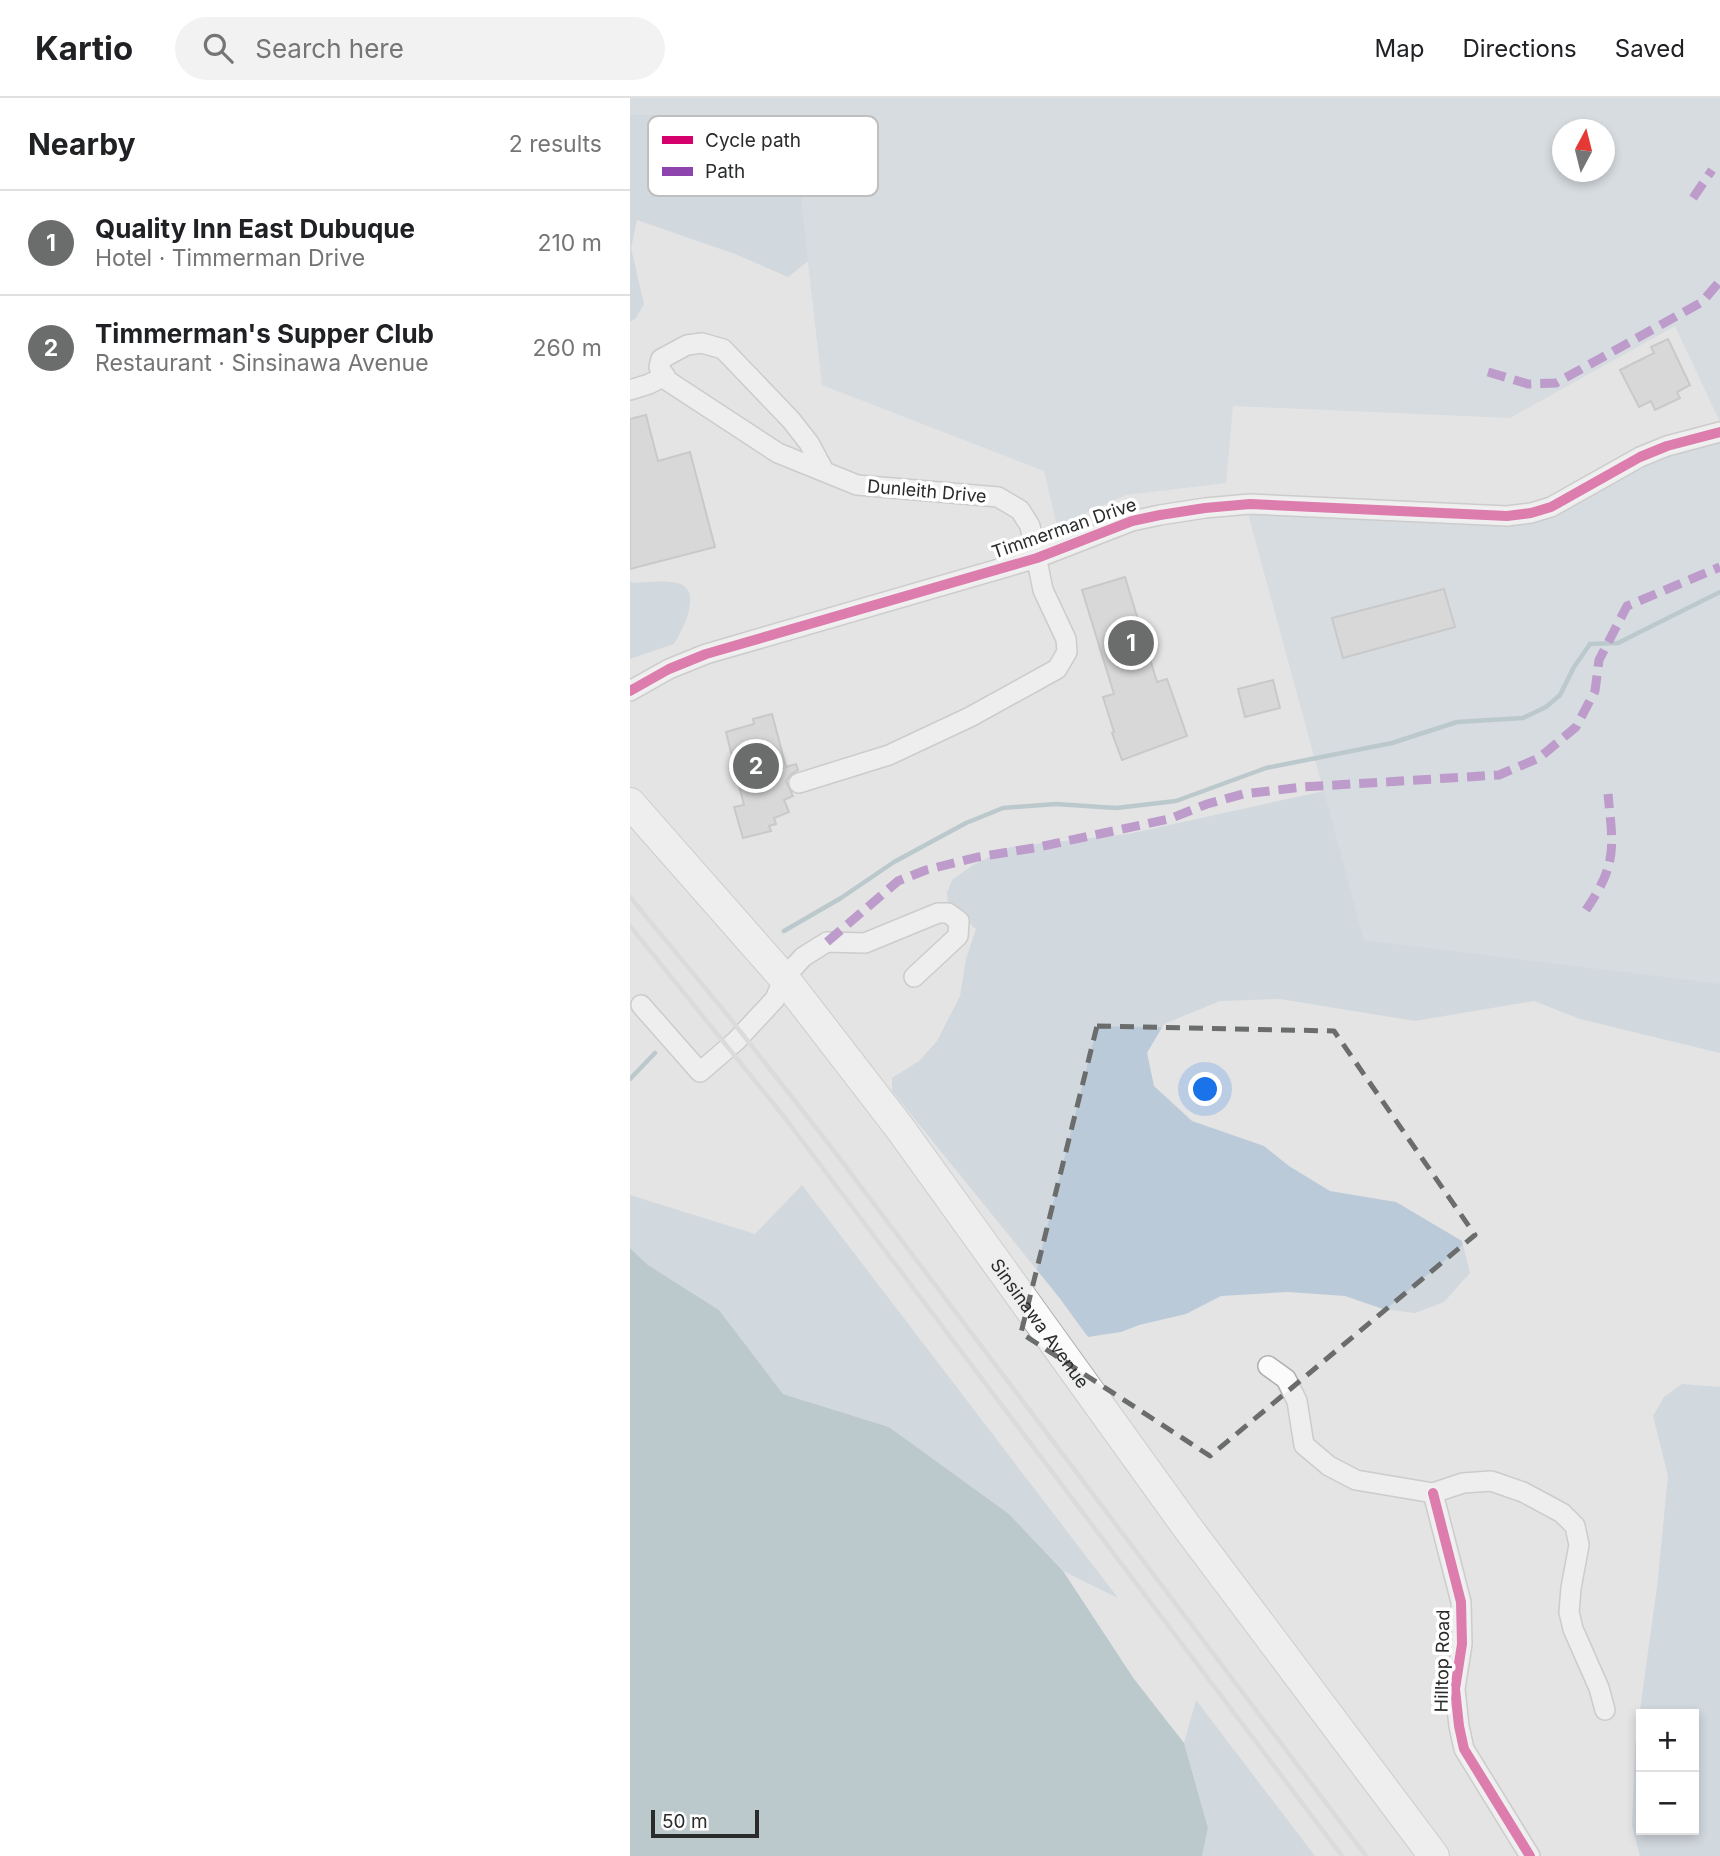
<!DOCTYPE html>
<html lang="en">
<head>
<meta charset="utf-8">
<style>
  body { margin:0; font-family:Inter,sans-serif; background:#f2f2f2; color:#202124 }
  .controls { position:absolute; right:21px; bottom:21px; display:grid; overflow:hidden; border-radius:0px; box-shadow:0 4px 10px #0003 }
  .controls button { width:63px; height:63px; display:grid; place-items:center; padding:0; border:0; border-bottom:2px solid #e0e0e0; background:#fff; color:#202124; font:35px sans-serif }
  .compass { position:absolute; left:922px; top:21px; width:63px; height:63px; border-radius:50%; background:#fff; box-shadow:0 4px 10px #0003; rotate:7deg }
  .scale { position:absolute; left:21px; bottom:18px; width:108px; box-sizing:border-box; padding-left:7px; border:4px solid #2a2b2b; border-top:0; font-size:19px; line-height:24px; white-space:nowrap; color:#2a2b2b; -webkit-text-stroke:5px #fff; paint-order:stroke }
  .you { position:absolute; left:576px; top:992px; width:24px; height:24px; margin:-18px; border:5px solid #fff; border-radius:50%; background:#1a73e8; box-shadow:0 0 0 10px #1a73e833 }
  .badge { display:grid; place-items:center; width:46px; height:46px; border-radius:50%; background:#6b6c6c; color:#fff; font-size:23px; font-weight:700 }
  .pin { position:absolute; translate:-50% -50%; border:4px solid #fff; box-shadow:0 2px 7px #0006 }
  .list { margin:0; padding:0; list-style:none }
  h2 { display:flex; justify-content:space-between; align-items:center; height:91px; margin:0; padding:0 28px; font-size:30px }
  h2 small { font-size:23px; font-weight:400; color:#757577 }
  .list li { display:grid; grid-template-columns:46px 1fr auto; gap:21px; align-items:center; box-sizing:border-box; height:105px; padding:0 28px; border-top:2px solid #e0e0e0 }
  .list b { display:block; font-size:26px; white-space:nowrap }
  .list p { margin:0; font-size:23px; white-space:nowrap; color:#757577 }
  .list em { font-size:23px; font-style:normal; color:#757577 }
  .icon { flex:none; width:38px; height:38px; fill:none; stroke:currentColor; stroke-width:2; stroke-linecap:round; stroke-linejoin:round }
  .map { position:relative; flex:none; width:1090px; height:1758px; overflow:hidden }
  header { display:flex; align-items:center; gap:42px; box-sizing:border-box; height:98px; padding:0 35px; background:#fff; border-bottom:2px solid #e0e0e0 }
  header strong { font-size:33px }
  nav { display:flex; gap:38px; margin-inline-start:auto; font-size:24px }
  .search { width:490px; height:63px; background:#f2f2f2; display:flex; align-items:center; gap:18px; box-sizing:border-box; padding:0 24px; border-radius:38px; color:#757577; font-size:26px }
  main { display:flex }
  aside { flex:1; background:#fff }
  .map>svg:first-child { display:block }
  .green { fill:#c7d2dd; fill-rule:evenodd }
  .forest { fill:#bbcad8; fill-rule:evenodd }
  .water { fill:#8ca8b0 }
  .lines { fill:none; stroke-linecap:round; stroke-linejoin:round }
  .stream { stroke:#8ca8b0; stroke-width:4.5 }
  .building { fill:#cbcbcb; stroke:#a9a9a9; stroke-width:2 }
  .minor-casing { stroke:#afafaf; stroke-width:22 }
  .highway-casing { stroke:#afafaf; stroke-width:32 }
  .minor { stroke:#fbfbfb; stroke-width:19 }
  .highway { stroke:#fbfbfb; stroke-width:30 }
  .rail { stroke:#d0d0d0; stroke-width:4.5 }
  .quiet { stroke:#8e44ad; stroke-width:9; stroke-dasharray:18 9; stroke-linecap:butt }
  .cycleway-casing { stroke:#fff; stroke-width:15 }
  .cycleway { stroke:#d6006c; stroke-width:10 }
  .marked { fill:none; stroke:#6b6c6c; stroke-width:5; stroke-dasharray:14 9; stroke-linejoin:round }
  .labels { text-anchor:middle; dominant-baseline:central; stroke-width:7; stroke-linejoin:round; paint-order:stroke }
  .street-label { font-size:18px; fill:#2a2b2b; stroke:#fff }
  .key { fill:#fff; stroke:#bfbfbf; stroke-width:2 }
  .key-label { font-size:19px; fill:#2a2b2b }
</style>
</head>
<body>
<header>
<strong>Kartio</strong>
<div class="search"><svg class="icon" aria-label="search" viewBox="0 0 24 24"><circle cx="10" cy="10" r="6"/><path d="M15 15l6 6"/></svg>Search here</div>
<nav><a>Map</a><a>Directions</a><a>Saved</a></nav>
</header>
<main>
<aside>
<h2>Nearby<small>2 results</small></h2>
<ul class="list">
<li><span class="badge">1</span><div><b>Quality Inn East Dubuque</b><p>Hotel · Timmerman Drive</p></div><em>210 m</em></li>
<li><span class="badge">2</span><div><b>Timmerman's Supper Club</b><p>Restaurant · Sinsinawa Avenue</p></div><em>260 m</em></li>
</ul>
</aside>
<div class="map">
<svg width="1090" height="1758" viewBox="0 0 1090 1758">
  <rect width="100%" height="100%" fill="#e4e4e4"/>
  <g class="green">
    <path d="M 0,0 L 1090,0 L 1090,324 L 1045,228 L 880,320 L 603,308 L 596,385 L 496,397 L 427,428 L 414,373 L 192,287 L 164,43 L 0,21 ZM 932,32 L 974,32 L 974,74 L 932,74 Z"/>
    <polygon points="1090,340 1090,887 734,842 617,412 931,413 960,399 1012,367"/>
  </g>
  <g class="forest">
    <polygon points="0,17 80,17 165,43 178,163 158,179 105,156 7,122 1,150 14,206 6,220 0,224"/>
    <path d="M 0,483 L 3,485 C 17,484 32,482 47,485 C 74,491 53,532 44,546 L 0,561 Z"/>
    <polygon points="694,693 734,842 1090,886 1090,955 950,921 904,903 785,923 650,901 590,903 534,926 517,955 524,988 562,1023 634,1048 659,1068 700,1093 766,1104 832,1143 840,1175 814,1204 785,1215 753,1211 715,1198 658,1194 591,1198 556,1216 509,1227 491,1234 458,1239 428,1198 262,993 262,980 289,963 307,943 330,898 336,861 346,831 318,807 317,795 322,782 343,767 380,749 498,736"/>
    <polygon points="172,1087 488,1500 433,1473 379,1416 259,1329 153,1296 89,1212 18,1167 0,1150 0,1097 125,1136"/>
    <path d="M 1052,1286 L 1090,1289 L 1090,1758 L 1010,1758 L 1002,1728 L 1005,1648 L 1027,1489 L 1038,1378 L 1023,1318 L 1034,1299 ZM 1011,1616 L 1064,1616 L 1064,1732 L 1011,1732 Z"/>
    <polygon points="566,1602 685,1758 572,1758 578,1730 554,1645"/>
  </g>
  <polygon class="water" points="0,1150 18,1167 89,1212 153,1296 259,1329 379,1416 433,1473 504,1581 554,1645 578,1730 572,1758 0,1758"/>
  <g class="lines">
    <g class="stream">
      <polyline points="154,833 211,800 264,764 336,725 373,710 426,706 486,710 546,703 636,670 762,645 827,624 893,620 916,609 930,597 944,569 960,546 988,545 1090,494"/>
      <polyline points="0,981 25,955"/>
    </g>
  </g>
  <g class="building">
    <polygon points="1038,241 1060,287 1047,294 1050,300 1025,312 1021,303 1009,309 990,272 1024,255 1021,249"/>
    <polygon points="16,317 28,363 60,354 85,449 0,471 0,321"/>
    <polygon points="495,479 527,584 537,581 557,638 492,662 482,635 484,634 473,599 484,596 452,492"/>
    <polygon points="814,491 825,529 713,560 702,520"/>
    <polygon points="643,582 650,610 615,619 608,591"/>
    <polygon points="142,616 156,669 166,666 168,672 161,676 156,683 163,698 154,702 159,714 144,720 146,726 139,728 141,733 113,740 104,709 114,707 96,634 124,626 123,621"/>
  </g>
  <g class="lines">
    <g class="minor-casing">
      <g id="minor">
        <polyline points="0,292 19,286 35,278"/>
        <polyline points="0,593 39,571 76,556 407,460 502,423 530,417 575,410 620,406 877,418 901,415 921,409 1010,359 1037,348 1090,334"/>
        <polyline points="169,685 259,657 340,619 427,571 437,554 436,541 413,492 400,428 390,412 368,399 227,387 148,355 38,283 29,269 31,261 57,247 72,245 93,251 161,322 179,345 194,373"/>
        <polyline points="11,907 70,974 106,943 145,901 154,880 173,859 197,844 235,845 308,815 318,815 329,823 328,838 284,879"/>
        <polyline points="638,1268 656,1281 667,1303 674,1347 699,1368 726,1382 803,1395 833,1385 861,1383 893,1394 932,1415 945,1428 949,1447 941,1490 939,1514 943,1531 969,1590 975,1612"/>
        <polyline points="803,1395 831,1504 832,1546 825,1591 829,1628 834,1651 900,1758"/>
      </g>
    </g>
    <g class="highway-casing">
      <g id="highway">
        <path id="s1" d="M 0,705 L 154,880 L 269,1029 L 557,1429 L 804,1758"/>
      </g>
    </g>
    <use href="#minor" class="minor"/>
    <use href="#highway" class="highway"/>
    <g class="rail">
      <polyline points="0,799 99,919 198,1045 736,1758"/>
      <polyline points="0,828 155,1020 712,1758"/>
    </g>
    <g class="quiet">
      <polyline points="1063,100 1082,72"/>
      <polyline points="858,274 898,286 926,285 1072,204 1090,183"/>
      <path d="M 956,812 C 988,765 983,749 978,696"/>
      <polyline points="197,844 268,783 296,772 348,759 404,750 539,721 577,706 613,696 673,689 869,677 909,660 946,629 965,593 969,562 997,508 1090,469"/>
    </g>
    <g class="cycleway-casing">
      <g id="cycleway">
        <polyline points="0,593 39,571 76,556 407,460 502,423 530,417 575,410 620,406 877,418 901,415 921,409 1010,359 1037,348 1090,334"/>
        <polyline points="803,1395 831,1504 832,1546 825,1591 829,1628 834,1651 900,1758"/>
      </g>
    </g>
    <use href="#cycleway" class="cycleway"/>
  </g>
  <path d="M0 0H1090V1758H0ZM 467,928 L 704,933 L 845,1137 L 580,1358 L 391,1235 Z" fill="#e4e4e4" fill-opacity=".55" fill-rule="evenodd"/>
  <path class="marked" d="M 467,928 L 704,933 L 845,1137 L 580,1358 L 391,1235 Z"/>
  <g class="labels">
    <g class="street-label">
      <text transform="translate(297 393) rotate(5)">Dunleith Drive</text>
      <text transform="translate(434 430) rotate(-19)">Timmerman Drive</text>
      <text stroke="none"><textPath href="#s1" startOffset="663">Sinsinawa Avenue</textPath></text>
      <text transform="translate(812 1563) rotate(-89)">Hilltop Road</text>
    </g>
  </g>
  <rect x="18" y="18" width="230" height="80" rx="10" class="key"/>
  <rect x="32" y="38" width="31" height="8" fill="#d6006c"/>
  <rect x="32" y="69" width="31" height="9" fill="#8e44ad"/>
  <g class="key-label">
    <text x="75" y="49">Cycle path</text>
    <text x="75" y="80">Path</text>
  </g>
</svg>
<div class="controls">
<button>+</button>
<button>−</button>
</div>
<svg class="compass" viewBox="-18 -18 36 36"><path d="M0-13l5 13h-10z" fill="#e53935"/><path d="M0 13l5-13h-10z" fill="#757577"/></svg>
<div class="scale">50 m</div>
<div class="you"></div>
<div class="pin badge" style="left:501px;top:545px">1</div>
<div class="pin badge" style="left:126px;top:668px">2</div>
</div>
</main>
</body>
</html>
